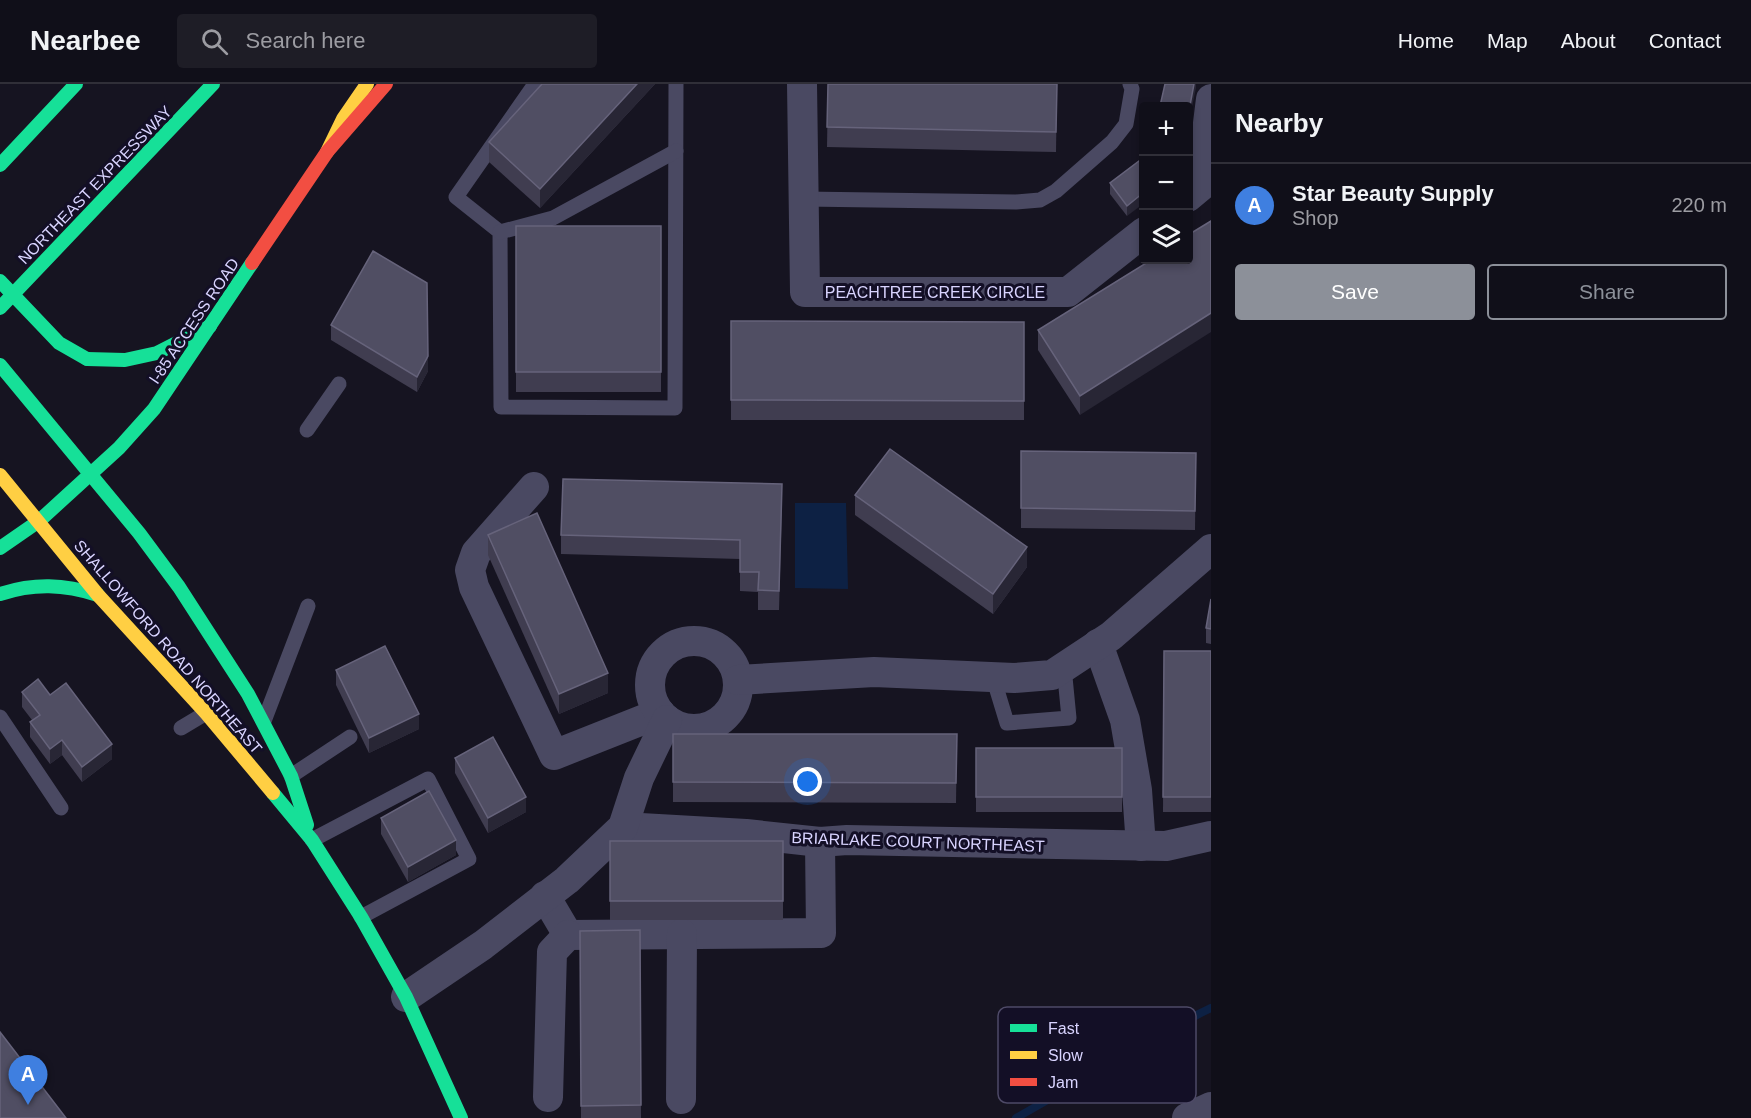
<!DOCTYPE html>
<html lang="en">
<head>
<meta charset="utf-8">
<style>
  body { margin:0; font-family:Helvetica,sans-serif; background:#1e1d26; color:#f1f3f6 }
  .controls { position:absolute; right:18px; top:18px; display:grid; overflow:hidden; border-radius:6px; box-shadow:0 3px 9px #0003 }
  .controls button { width:54px; height:54px; display:grid; place-items:center; padding:0; border:0; border-bottom:2px solid #302f38; background:#100f19; color:#f1f3f6; font:30px sans-serif }
  .you { position:absolute; left:808px; top:698px; width:21px; height:21px; margin:-15px; border:4px solid #fff; border-radius:50%; background:#1a73e8; box-shadow:0 0 0 9px #1a73e833 }
  .badge { display:grid; place-items:center; width:39px; height:39px; border-radius:50%; background:#8c9099; color:#fff; font-size:20px; font-weight:700 }
  .pin { position:absolute; translate:-50% -50px; filter:drop-shadow(0 2px 3px #0008) }
  .pin::after { content:''; position:absolute; top:32px; width:21px; height:18px; background:inherit; clip-path:polygon(0 0,100% 0,50% 100%) }
  .list { margin:0; padding:0; list-style:none }
  h2 { display:flex; justify-content:space-between; align-items:center; height:78px; margin:0; padding:0 24px; font-size:26px }
  h2 small { font-size:20px; font-weight:400; color:#9c9ca2 }
  .list li { display:grid; grid-template-columns:39px 1fr auto; gap:18px; align-items:center; box-sizing:border-box; height:84px; padding:0 24px; border-top:2px solid #302f38 }
  .list b { display:block; font-size:22px; white-space:nowrap }
  .list p { margin:0; font-size:20px; white-space:nowrap; color:#9c9ca2 }
  .list em { font-size:20px; font-style:normal; color:#9c9ca2 }
  .actions { display:flex; gap:12px; padding:18px 24px }
  .actions a { flex:1; padding:14px 0; border:2px solid #8c9099; border-radius:6px; text-align:center; font-size:21px; color:#8c9099 }
  .actions .main { background:#8c9099; color:#fff }
  .icon { flex:none; width:33px; height:33px; fill:none; stroke:currentColor; stroke-width:2; stroke-linecap:round; stroke-linejoin:round }
  .map { position:relative; flex:none; width:1211px; height:1034px; overflow:hidden }
  header { display:flex; align-items:center; gap:36px; box-sizing:border-box; height:84px; padding:0 30px; background:#100f19; border-bottom:2px solid #302f38 }
  header strong { font-size:28px }
  nav { display:flex; gap:33px; margin-inline-start:auto; font-size:21px }
  .search { width:420px; height:54px; background:#1e1d26; display:flex; align-items:center; gap:15px; box-sizing:border-box; padding:0 21px; border-radius:6px; color:#9c9ca2; font-size:22px }
  main { display:flex }
  aside { flex:1; background:#100f19 }
  .map>svg:first-child { display:block }
  .water { fill:#0d2144 }
  .lines { fill:none; stroke-linecap:round; stroke-linejoin:round }
  .stream { stroke:#0d2144; stroke-width:8 }
  .lane { stroke:#4a4962; stroke-width:15 }
  .street { stroke:#4a4962; stroke-width:30 }
  .fast { stroke:#16e098; stroke-width:14 }
  .slow { stroke:#ffcf43; stroke-width:14 }
  .jam { stroke:#f24e42; stroke-width:14 }
  .fast-bridge { stroke:#16e098; stroke-width:14 }
  .wall { fill:#403d50 }
  .shaded-wall { fill:#282635 }
  .building { fill:#504e63; stroke:#66637b; stroke-width:1.5 }
  .labels { text-anchor:middle; dominant-baseline:central; stroke-width:6; stroke-linejoin:round; paint-order:stroke }
  .street-label { font-size:16px; fill:#d9d4ff; stroke:#130f26 }
  .key { fill:#130f26; stroke:#4e4a67; stroke-width:1.5 }
  .key-label { font-size:16px; fill:#d9d4ff }
</style>
</head>
<body>
<header>
<strong>Nearbee</strong>
<div class="search"><svg class="icon" aria-label="search" viewBox="0 0 24 24"><circle cx="10" cy="10" r="6"/><path d="M15 15l6 6"/></svg>Search here</div>
<nav><a>Home</a><a>Map</a><a>About</a><a>Contact</a></nav>
</header>
<main>
<div class="map">
<svg width="1211" height="1034" viewBox="0 0 1211 1034">
  <rect width="100%" height="100%" fill="#161421"/>
  <polygon class="water" points="795,419 846,419 848,505 795,504"/>
  <g class="lines">
    <path class="stream" d="M 1016,1034 L 1063,1007 L 1117,1000 C 1144,969 1173,941 1211,924"/>
    <g class="lane">
      <polyline points="535,0 456,113 500,148 501,323 675,324 676,0"/>
      <polyline points="804,115 1016,118 1040,116 1056,107 1112,58 1126,40 1132,5 1130,0"/>
      <polyline points="500,148 553,134 676,67"/>
      <polyline points="307,346 339,300"/>
      <polyline points="993,593 1007,639 1069,634 1064,583"/>
      <polyline points="0,633 61,724"/>
      <polyline points="264,637 308,522"/>
      <polyline points="181,644 206,629"/>
      <polyline points="291,692 350,653"/>
      <polyline points="312,756 428,695 469,775 361,833"/>
    </g>
    <g class="street">
      <polyline points="802,0 805,208 1068,208 1144,148"/>
      <polyline points="1188,113 1200,103 1211,15"/>
      <polyline points="534,403 476,469 470,486 474,503 554,671 660,629"/>
      <circle cx="694" cy="601" r="44"/>
      <polyline points="1098,560 1125,636 1137,706 1141,762"/>
      <polyline points="738,596 874,588 1014,594 1052,591 1111,552 1211,465"/>
      <polyline points="623,743 746,750 820,758 847,756 1166,762 1211,752"/>
      <polyline points="545,812 568,851 821,849 820,758"/>
      <polyline points="406,913 483,861 567,796 623,743 639,694 667,636"/>
      <polyline points="548,1013 552,868 568,851"/>
      <polyline points="681,1015 682,850"/>
      <polyline points="1187,1034 1211,1023"/>
    </g>
    <g class="fast">
      <polyline points="0,81 76,0"/>
      <polyline points="0,224 213,0"/>
      <polyline points="87,275 125,276 157,269 210,242"/>
      <polyline points="0,281 139,449 179,503 248,610 291,692 307,741"/>
      <polyline points="0,464 39,437 119,364 154,325 252,179"/>
      <path d="M 0,510 C 34,499 64,500 98,511"/>
      <polyline points="273,709 312,756 361,833 406,913 461,1034"/>
    </g>
    <g class="slow">
      <polyline points="327,68 343,35 367,0"/>
      <polyline points="0,391 98,511 206,629 273,709"/>
    </g>
    <polyline class="jam" points="252,179 327,68 386,0"/>
    <polyline class="fast-bridge" points="0,197 59,259 87,275"/>
  </g>
  <g class="wall">
    <polygon points="542,0 655,0 540,124 489,78 489,58"/>
    <polygon points="828,0 1057,0 1056,68 827,63"/>
    <polygon points="1143,74 1127,132 1110,110 1110,99"/>
    <rect x="516" y="142" width="145" height="166"/>
    <polygon points="1151,176 1080,331 1038,266 1038,246"/>
    <polygon points="731,237 1024,238 1024,336 731,336"/>
    <polygon points="331,241 428,287 417,308 331,256"/>
    <polygon points="1021,367 1196,369 1195,446 1021,444"/>
    <polygon points="855,411 1027,483 993,530 855,431"/>
    <polygon points="782,420 779,526 758,526 758,508 740,507 740,475 561,470 561,451"/>
    <polygon points="488,451 608,609 559,630 488,471"/>
    <polygon points="1211,515 1211,560 1206,559 1206,544"/>
    <polygon points="1164,567 1211,567 1211,728 1163,728"/>
    <polygon points="336,586 419,645 369,669 336,601"/>
    <polygon points="22,608 50,611 112,675 82,698 62,671 50,680 30,653 30,638 32,636 22,623"/>
    <polygon points="673,650 957,650 956,719 673,718"/>
    <rect x="976" y="664" width="146" height="64"/>
    <polygon points="455,674 526,728 488,749 455,689"/>
    <polygon points="381,734 456,771 408,798 381,750"/>
    <rect x="610" y="757" width="173" height="79"/>
    <polygon points="640,846 641,1034 581,1034 580,847"/>
  </g>
  <g class="shaded-wall">
    <polygon points="637,0 655,0 540,124 540,105"/>
    <polygon points="1194,0 1196,0 1196,4 1188,42 1188,32"/>
    <polygon points="1143,109 1143,120 1127,132 1127,122"/>
    <polygon points="1211,229 1211,248 1080,331 1080,312"/>
    <polygon points="428,272 428,287 417,308 417,293"/>
    <polygon points="1027,463 1027,483 993,530 993,510"/>
    <polygon points="608,589 608,609 559,630 559,610"/>
    <polygon points="419,630 419,645 369,669 369,654"/>
    <polygon points="62,656 62,671 50,680 50,665"/>
    <polygon points="112,660 112,675 82,698 82,683"/>
    <polygon points="526,713 526,728 488,749 488,734"/>
    <polygon points="456,756 456,771 408,798 408,783"/>
  </g>
  <g class="building">
    <polygon points="542,0 637,0 540,105 489,58"/>
    <polygon points="828,0 1057,0 1056,48 827,43"/>
    <polygon points="1165,0 1194,0 1188,32 1188,22 1160,22"/>
    <polygon points="1143,74 1143,109 1127,122 1110,99"/>
    <polygon points="1211,137 1211,229 1080,312 1038,246 1151,176 1188,176 1188,151"/>
    <rect x="516" y="142" width="145" height="146"/>
    <polygon points="373,167 427,199 428,272 417,293 331,241"/>
    <polygon points="731,237 1024,238 1024,317 731,316"/>
    <polygon points="890,365 1027,463 993,510 855,411"/>
    <polygon points="1021,367 1196,369 1195,427 1021,424"/>
    <polygon points="563,395 782,400 779,507 758,506 759,488 740,488 740,456 561,451"/>
    <polygon points="537,429 608,589 559,610 488,451"/>
    <polygon points="1211,515 1211,545 1206,544"/>
    <polygon points="385,562 419,630 369,654 336,586"/>
    <polygon points="1164,567 1211,567 1211,713 1163,713"/>
    <polygon points="38,595 50,611 66,599 112,660 82,683 62,656 50,665 30,638 40,631 22,608"/>
    <polygon points="673,650 957,650 956,699 673,698"/>
    <polygon points="493,653 526,713 488,734 455,674"/>
    <rect x="976" y="664" width="146" height="49"/>
    <polygon points="429,707 456,756 408,783 381,734"/>
    <rect x="610" y="757" width="173" height="60"/>
    <polygon points="640,846 641,1021 581,1022 580,847"/>
    <polygon points="0,948 66,1034 0,1034"/>
  </g>
  <g class="labels">
    <g class="street-label">
      <text transform="translate(95 101) rotate(-46)">NORTHEAST EXPRESSWAY</text>
      <text x="935" y="208">PEACHTREE CREEK CIRCLE</text>
      <text transform="translate(194 237) rotate(-56)">I-85 ACCESS ROAD</text>
      <text transform="translate(168 563) rotate(49)">SHALLOWFORD ROAD NORTHEAST</text>
      <text transform="translate(918 758) rotate(2)">BRIARLAKE COURT NORTHEAST</text>
    </g>
  </g>
  <rect x="998" y="923" width="198" height="96" rx="9" class="key"/>
  <rect x="1010" y="940" width="27" height="8" fill="#16e098"/>
  <rect x="1010" y="967" width="27" height="8" fill="#ffcf43"/>
  <rect x="1010" y="994" width="27" height="8" fill="#f24e42"/>
  <g class="key-label">
    <text x="1048" y="950">Fast</text>
    <text x="1048" y="977">Slow</text>
    <text x="1048" y="1004">Jam</text>
  </g>
</svg>
<div class="controls">
<button>+</button>
<button>−</button>
<button><svg class="icon" aria-label="layers" viewBox="0 0 24 24"><path d="M12 4l9 5-9 5-9-5zM3 14l9 5 9-5"/></svg></button>
</div>
<div class="you"></div>
<div class="pin badge" style="left:28px;top:1021px;background:#3f7fe0">A</div>
</div>
<aside>
<h2>Nearby<small></small></h2>
<ul class="list">
<li><span class="badge" style="background:#3f7fe0">A</span><div><b>Star Beauty Supply</b><p>Shop</p></div><em>220 m</em></li>
</ul>
<div class="actions"><a class="main">Save</a><a>Share</a></div>
</aside>
</main>
</body>
</html>
